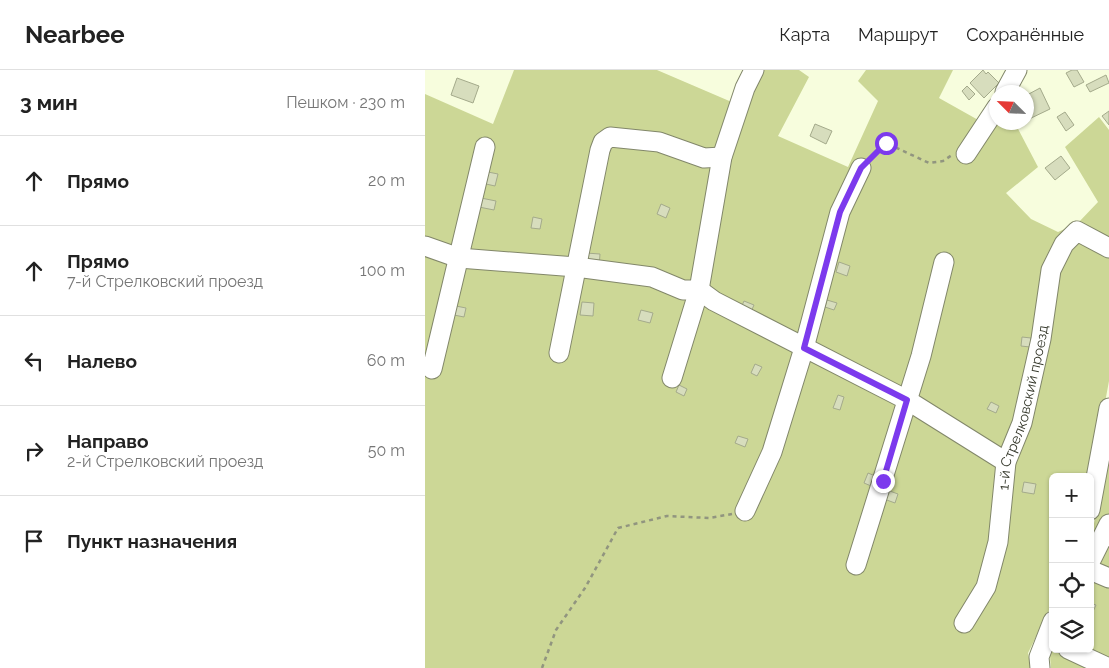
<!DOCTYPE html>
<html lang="ru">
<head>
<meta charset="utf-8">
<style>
  body { margin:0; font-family:Raleway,sans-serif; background:#f6f6f6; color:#222 }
  .controls { position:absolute; right:15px; bottom:15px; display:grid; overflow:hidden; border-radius:8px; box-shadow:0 1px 4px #0004 }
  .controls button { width:45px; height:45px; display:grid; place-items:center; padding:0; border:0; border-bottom:1px solid #e0e0e0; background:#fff; color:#222; font:25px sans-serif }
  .compass { position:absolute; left:564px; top:15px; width:45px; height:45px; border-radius:50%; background:#fff; box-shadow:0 1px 4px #0004; rotate:294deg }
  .stop { position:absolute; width:15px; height:15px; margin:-11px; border:4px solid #7c3aed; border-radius:50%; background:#fff }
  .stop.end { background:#7c3aed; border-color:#fff; box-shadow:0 1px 5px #0008 }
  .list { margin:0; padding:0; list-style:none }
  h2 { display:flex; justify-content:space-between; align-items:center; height:65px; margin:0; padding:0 20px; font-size:21px }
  h2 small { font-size:16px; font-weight:400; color:#767676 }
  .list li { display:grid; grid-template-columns:32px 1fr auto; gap:15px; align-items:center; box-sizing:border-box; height:90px; padding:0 20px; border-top:1px solid #e0e0e0 }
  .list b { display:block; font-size:19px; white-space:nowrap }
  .list p { margin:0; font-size:16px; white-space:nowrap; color:#767676 }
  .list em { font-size:16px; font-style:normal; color:#767676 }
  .icon { flex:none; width:28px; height:28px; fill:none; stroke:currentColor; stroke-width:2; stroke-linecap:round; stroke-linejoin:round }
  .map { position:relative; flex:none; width:684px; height:598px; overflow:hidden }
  header { display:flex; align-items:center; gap:30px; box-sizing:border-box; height:70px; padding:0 25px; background:#fff; border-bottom:1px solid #e0e0e0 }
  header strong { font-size:24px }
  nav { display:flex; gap:28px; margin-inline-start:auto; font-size:18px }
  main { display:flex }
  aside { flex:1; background:#fff }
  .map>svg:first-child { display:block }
  .green { fill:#ccd796 }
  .building { fill:#d7ddbd; stroke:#a4aa8b }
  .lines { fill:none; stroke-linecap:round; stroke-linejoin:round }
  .minor-casing { stroke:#82876a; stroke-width:21 }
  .path { stroke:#91957f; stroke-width:2.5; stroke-dasharray:4 4; stroke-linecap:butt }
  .minor { stroke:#fff; stroke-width:19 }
  .route { stroke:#7c3aed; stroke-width:6 }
  .labels { text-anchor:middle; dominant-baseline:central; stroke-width:4; stroke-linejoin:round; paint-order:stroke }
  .street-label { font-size:14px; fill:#333629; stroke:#f7fddd }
</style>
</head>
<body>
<header>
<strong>Nearbee</strong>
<nav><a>Карта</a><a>Маршрут</a><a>Сохранённые</a></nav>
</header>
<main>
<aside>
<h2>3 мин<small>Пешком · 230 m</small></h2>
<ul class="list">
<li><svg class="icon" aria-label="ahead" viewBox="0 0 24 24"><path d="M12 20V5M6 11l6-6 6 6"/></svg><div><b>Прямо</b></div><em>20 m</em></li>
<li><svg class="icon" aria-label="ahead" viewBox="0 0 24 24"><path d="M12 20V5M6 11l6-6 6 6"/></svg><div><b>Прямо</b><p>7-й Стрелковский проезд</p></div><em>100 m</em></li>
<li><svg class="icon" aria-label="left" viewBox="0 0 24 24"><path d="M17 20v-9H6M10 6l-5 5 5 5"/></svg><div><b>Налево</b></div><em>60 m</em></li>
<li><svg class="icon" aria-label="right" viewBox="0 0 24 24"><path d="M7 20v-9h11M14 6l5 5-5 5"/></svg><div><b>Направо</b><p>2-й Стрелковский проезд</p></div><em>50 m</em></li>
<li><svg class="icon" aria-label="arrive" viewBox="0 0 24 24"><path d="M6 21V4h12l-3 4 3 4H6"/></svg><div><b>Пункт назначения</b></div></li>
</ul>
</aside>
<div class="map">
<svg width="684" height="598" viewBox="0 0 684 598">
  <rect width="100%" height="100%" fill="#f7fddd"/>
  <g class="green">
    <polygon points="89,0 232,0 309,33 334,0 374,0 384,7 353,66 423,97 453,31 433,11 441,0 528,0 514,28 555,51 571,28 572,52 590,53 613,97 581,123 606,149 633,162 653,153 673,132 640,77 674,47 684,60 684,311 665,413 665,407 628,407 628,532 603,583 606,598 0,598 0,24 68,54"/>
    <polygon points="684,380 684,598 626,598 624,575 628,567 628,579 665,579 665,473"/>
  </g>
  <g class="building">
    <polygon points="558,0 561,4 563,2 574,13 559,28 545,13"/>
    <polygon points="647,0 652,0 659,12 649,17 641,3"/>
    <polygon points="681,5 684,13 665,22 661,15"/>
    <polygon points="32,8 54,16 48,33 26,25"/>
    <polygon points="542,16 550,24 544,30 537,21"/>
    <polygon points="615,18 625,39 602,50 602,25"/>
    <polygon points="684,41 684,55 677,46"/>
    <polygon points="640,42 649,55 641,61 632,47"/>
    <polygon points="390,54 407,61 401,74 385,66"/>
    <polygon points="636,86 645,98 630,110 620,98"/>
    <polygon points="63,102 73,104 70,116 61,114"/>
    <polygon points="56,128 71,131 69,140 54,137"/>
    <polygon points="236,134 245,138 241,148 232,144"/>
    <polygon points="108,147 117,149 115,159 106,158"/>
    <polygon points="161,183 175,184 174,197 161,196"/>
    <polygon points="414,192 425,196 422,206 411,202"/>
    <polygon points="402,230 412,233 409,240 400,237"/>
    <polygon points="319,231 329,235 325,244 315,240"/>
    <polygon points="157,232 169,233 168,246 155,245"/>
    <polygon points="31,236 41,238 39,247 29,245"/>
    <polygon points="216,240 228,243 225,253 213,250"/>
    <polygon points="597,267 606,268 605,277 596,276"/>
    <polygon points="330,294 337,297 332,306 326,303"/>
    <polygon points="254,315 262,319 259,326 251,322"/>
    <polygon points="413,325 419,327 415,340 408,338"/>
    <polygon points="566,332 574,336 571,343 562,339"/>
    <polygon points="313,366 323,369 320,377 310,373"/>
    <polygon points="443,403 455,408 451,418 439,413"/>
    <polygon points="599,412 611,414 609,424 597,422"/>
    <polygon points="462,420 473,424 470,433 459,429"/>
    <polygon points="665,533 671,535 665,548"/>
  </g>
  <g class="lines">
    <g class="minor-casing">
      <g id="minor">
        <polyline points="580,22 592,0"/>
        <polyline points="541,84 572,37"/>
        <polyline points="0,176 34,188 151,197 227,207 258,220 274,220 289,231 482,330 581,392"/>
        <polyline points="134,283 175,80 178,72 185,67 234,72 279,88 297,87"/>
        <polyline points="7,299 60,77"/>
        <polyline points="247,308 274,220 297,87 320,18 329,0"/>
        <polyline points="665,440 684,338"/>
        <polyline points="320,441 347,382 379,278 415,142 436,98"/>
        <polyline points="665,492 684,454"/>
        <polyline points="431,495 496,286 519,192"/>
        <polyline points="665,500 684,508"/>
        <path id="s1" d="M 539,553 L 561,517 L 573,472 L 581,392 L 597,353 L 616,269 L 626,200 L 639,174 L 652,161 L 684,178"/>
        <polyline points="643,579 684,598"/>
        <polyline points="615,598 614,587 628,551"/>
      </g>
    </g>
    <g class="path">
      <polyline points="446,88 461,73 504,93 518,91 527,85"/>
      <polyline points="117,598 131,560 160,518 193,458 242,446 284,448 307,444"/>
    </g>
    <use href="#minor" class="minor"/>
  </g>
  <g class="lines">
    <polyline class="route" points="458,411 482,330 379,278 415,142 436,98 461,73"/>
  </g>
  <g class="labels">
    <g class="street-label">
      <text stroke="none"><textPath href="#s1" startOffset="226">1-й Стрелковский проезд</textPath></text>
    </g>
  </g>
</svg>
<div class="controls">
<button>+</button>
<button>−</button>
<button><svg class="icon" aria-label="locate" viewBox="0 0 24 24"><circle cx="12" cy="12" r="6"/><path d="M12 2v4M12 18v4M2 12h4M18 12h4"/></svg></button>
<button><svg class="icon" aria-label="layers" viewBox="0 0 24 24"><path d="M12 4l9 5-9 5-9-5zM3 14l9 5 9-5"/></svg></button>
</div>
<svg class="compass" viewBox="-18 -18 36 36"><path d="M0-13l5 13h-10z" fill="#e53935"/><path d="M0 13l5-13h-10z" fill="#767676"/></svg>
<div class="stop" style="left:461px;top:73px"></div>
<div class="stop end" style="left:458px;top:411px"></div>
</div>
</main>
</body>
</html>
